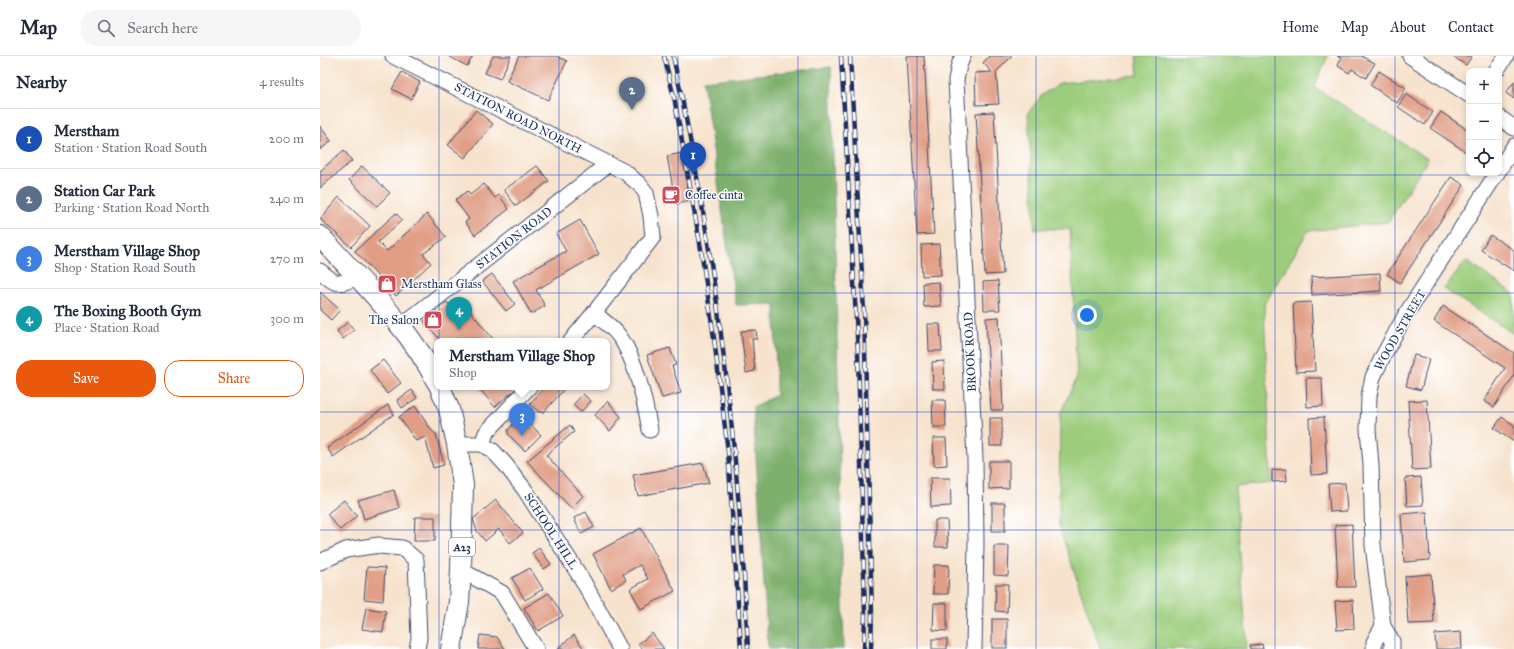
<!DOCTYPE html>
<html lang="en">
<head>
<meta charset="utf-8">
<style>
  body { margin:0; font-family:"IM FELL Great Primer",serif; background:#f6f6f7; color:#1f2937 }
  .controls { position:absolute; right:12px; top:12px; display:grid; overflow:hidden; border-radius:8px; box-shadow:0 2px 6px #0003 }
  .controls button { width:36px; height:36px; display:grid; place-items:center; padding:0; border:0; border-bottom:1px solid #e0e1e3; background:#fff; color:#1f2937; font:20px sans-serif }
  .you { position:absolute; left:767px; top:259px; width:14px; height:14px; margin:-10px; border:3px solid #fff; border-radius:50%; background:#1a73e8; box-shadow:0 0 0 6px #1a73e833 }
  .badge { display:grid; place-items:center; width:26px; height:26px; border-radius:50%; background:#ea580c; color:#fff; font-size:13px; font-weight:700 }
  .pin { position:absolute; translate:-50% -33px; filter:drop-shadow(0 1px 2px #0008) }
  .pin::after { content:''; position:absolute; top:21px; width:14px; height:12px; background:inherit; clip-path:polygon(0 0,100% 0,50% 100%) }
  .popup { position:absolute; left:114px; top:282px; width:176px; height:52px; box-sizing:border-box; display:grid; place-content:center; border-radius:8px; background:#fff; filter:drop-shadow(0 1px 3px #0005); font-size:13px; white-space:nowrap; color:#747a83 }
  .popup b { font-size:15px; color:#1f2937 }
  .popup::after { content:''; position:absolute; left:50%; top:100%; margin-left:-8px; border:8px solid transparent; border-top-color:#fff }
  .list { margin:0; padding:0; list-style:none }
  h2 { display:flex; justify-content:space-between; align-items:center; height:52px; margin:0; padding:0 16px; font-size:17px }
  h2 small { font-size:13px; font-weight:400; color:#747a83 }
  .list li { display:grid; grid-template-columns:26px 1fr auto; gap:12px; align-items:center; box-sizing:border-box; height:60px; padding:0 16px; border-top:1px solid #e0e1e3 }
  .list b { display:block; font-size:15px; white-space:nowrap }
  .list p { margin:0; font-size:13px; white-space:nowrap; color:#747a83 }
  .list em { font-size:13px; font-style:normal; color:#747a83 }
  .actions { display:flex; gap:8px; padding:12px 16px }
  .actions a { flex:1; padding:9px 0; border:1px solid #ea580c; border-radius:16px; text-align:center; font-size:14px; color:#ea580c }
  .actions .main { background:#ea580c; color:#fff }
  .icon { flex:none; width:22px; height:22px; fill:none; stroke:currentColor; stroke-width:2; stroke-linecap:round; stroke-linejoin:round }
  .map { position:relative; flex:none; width:1194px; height:593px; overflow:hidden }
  header { display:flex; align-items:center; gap:24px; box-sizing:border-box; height:56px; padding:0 20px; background:#fff; border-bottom:1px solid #e0e1e3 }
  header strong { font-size:19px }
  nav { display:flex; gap:22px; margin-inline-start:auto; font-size:14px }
  .search { width:280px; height:36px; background:#f6f6f7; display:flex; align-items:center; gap:10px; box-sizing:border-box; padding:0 14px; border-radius:16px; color:#747a83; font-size:15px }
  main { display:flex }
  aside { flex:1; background:#fff }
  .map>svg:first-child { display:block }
  .green { fill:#9ccd7c; stroke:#5c7e6d }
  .forest { fill:#7db06c; stroke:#4c7065 }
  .building { fill:#e19e85 }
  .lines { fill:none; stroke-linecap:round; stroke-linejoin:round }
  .minor-casing { stroke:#3c4a6f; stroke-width:17 }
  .major-casing { stroke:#3c4a6f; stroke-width:22 }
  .minor { stroke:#fff; stroke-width:15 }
  .major { stroke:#fff; stroke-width:20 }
  .rail-casing { stroke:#1b2f5e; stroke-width:4.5 }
  .rail { stroke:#fff; stroke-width:3; stroke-dasharray:9; stroke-linecap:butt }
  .grid { fill:none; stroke:#1d4ed8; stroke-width:1; stroke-opacity:0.55 }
  .labels { text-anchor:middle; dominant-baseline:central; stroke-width:3; stroke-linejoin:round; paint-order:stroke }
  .shield { fill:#fff; stroke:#5f6d8e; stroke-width:1 }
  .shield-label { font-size:11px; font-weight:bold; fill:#1b2f5e }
  .street-label { font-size:12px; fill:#1b2f5e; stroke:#fff }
  .poi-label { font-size:12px; fill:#1b2f5e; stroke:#fff; text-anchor:start }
</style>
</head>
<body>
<header>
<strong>Map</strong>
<div class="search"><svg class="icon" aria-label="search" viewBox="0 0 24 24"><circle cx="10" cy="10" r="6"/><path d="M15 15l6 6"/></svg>Search here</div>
<nav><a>Home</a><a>Map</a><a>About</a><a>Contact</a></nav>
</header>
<main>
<aside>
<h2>Nearby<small>4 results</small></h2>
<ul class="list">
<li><span class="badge" style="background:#1a4fb4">1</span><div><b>Merstham</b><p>Station · Station Road South</p></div><em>200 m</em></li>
<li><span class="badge" style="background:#5c6f8a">2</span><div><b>Station Car Park</b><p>Parking · Station Road North</p></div><em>240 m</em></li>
<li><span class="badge" style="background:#3f7fe0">3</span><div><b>Merstham Village Shop</b><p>Shop · Station Road South</p></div><em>270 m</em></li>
<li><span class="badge" style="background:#0f9aa8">4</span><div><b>The Boxing Booth Gym</b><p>Place · Station Road</p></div><em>300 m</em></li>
</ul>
<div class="actions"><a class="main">Save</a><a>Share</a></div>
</aside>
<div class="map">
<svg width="1194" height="593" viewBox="0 0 1194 593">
  <rect width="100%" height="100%" fill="#fff"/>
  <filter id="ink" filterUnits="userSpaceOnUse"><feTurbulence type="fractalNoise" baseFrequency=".025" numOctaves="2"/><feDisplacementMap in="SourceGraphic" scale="8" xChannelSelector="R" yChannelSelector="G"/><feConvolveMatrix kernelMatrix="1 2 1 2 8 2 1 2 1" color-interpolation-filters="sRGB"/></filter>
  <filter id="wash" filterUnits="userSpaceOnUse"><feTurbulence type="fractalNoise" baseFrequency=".012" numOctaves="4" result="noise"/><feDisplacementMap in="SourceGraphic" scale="16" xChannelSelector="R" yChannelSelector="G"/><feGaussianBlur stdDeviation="0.9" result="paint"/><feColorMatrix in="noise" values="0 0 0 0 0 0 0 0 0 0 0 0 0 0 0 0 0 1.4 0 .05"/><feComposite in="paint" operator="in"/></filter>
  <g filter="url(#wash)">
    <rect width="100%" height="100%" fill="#f7e3cd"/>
    <g class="green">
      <polygon points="816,0 1008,0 994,31 1108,103 1068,166 988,175 944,249 951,427 915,431 927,593 780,593 739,470 740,358 757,321 750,173 715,173 708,57 722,39 740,27 818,19"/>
      <polygon points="1146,205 1194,238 1194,278 1124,233"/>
    </g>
    <polygon class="forest" points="511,11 524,593 448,593 433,351 456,339 455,248 416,249 383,25"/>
    <g id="blocks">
      <g class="building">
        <polygon points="128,0 153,0 147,10"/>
        <polygon points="173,0 191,0 180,23 165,17"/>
        <polygon points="199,0 236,0 247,5 228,44 187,25"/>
        <polygon points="587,0 604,0 614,178 597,179"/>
        <polygon points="669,0 692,0 676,16 679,48 656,49 655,17 672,16 663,7"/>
        <polygon points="1017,0 1041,0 1055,7 1046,22 1032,13 1029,17 1018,10 1021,2"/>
        <polygon points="1132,0 1152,0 1146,9"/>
        <polygon points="1059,15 1086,32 1077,47 1050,29"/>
        <polygon points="82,16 100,26 91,43 72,33"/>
        <polygon points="1194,26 1194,43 1186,37"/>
        <polygon points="1086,38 1113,56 1105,69 1078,51"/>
        <polygon points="156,54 173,68 145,102 128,89"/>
        <polygon points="674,56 683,218 665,219 656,57"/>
        <polygon points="1121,56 1149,75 1149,98 1110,72"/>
        <polygon points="0,70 11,85 0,94"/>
        <polygon points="24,94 32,105 0,132 0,115"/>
        <polygon points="362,97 370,145 356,148 347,100"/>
        <polygon points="42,110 70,137 57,150 29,124"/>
        <polygon points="217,110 229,125 196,150 184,134"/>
        <polygon points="1131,121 1144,129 1080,227 1067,218"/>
        <polygon points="164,128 175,142 179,139 189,153 155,179 145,166 149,163 135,144 147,135 150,139"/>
        <polygon points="19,141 50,170 31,191 0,163"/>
        <polygon points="76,157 82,164 58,186 67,195 107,158 126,181 103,198 111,207 76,240 35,195"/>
        <polygon points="260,164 279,198 216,234 225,250 211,258 193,225 246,195 236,178"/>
        <polygon points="1170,179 1194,194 1194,215 1161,194"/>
        <polygon points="619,188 621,219 602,220 601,189"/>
        <polygon points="1060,217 1061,235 992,239 991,221"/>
        <polygon points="172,218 195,248 186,255 162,225"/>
        <polygon points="678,225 680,254 664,254 663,226"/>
        <polygon points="619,226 621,250 604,251 603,227"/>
        <polygon points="0,236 20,254 11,264 0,254"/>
        <polygon points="141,244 174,284 172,285 121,285 104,265 127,246 132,252"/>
        <polygon points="991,246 995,315 976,316 973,247"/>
        <polygon points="1123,250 1194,297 1194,320 1174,351 1164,345 1185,312 1114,265"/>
        <polygon points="679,261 683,354 671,354 666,262"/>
        <polygon points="28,266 34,274 23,283 17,275"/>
        <polygon points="608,268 620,268 622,295 609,295"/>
        <polygon points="436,274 437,283 432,283 435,315 426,317 421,275"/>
        <polygon points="350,292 356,309 352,310 361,337 342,342 327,299"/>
        <polygon points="1094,299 1109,303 1101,334 1086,330"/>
        <polygon points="63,304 81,327 67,338 50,314"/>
        <polygon points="624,305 625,333 613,333 612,306"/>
        <polygon points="986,322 1002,322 1003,350 987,351"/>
        <polygon points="158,331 178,332 198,331 175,351"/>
        <polygon points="225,331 246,331 224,356 219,356 210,348"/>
        <polygon points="92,334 97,342 82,352 77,344"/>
        <polygon points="263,338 271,345 261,356 253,349"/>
        <polygon points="612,344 625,344 626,371 613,371"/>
        <polygon points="1107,344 1111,413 1092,414 1088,345"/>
        <polygon points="288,345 301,361 290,375 275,359"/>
        <polygon points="68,349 74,358 13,401 7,392"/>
        <polygon points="95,350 112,375 116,378 124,409 113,412 105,381 96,385 79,361"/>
        <polygon points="201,359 221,379 205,395 188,378 188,374"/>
        <polygon points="1004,361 1007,418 991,419 989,362"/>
        <polygon points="1182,361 1194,369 1194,386 1174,372"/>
        <rect x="670" y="362" width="12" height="28"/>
        <polygon points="250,369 254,376 226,399 263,440 251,452 207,405"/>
        <polygon points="613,382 626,382 627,409 614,410"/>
        <polygon points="669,405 689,405 689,432 669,433"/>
        <polygon points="383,407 389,427 318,440 313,419"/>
        <polygon points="966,413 967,425 952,426 952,414"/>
        <polygon points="1101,421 1103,449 1087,450 1085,422"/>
        <polygon points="610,422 630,422 631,450 611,451"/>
        <polygon points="1025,427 1027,455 1010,456 1008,428"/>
        <polygon points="74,434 79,452 44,463 38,444"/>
        <polygon points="24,444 37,460 20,474 7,458"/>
        <polygon points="176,444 203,477 190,487 179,473 165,485 157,475 153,463"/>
        <rect x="672" y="447" width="13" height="28"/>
        <polygon points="266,456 274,471 261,478 254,462"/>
        <polygon points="1107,456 1110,504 1084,506 1081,458"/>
        <polygon points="95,461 115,461 115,485 94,485"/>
        <polygon points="615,464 627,464 628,491 615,491"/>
        <polygon points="1032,468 1035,531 1018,531 1015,469"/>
        <polygon points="321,472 355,535 321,553 310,533 328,523 320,509 303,518 306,524 291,533 273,498"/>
        <polygon points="674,490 689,490 688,520 674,519"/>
        <polygon points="219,492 231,508 224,513 212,497"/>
        <polygon points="614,509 629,509 628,538 613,538"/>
        <polygon points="47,511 65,512 63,545 44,543"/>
        <polygon points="210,512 223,533 205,544 192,522"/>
        <polygon points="1111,518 1114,567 1088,568 1085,520"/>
        <polygon points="676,528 688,528 687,556 675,555"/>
        <polygon points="229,537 243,560 218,575 204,552"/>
        <polygon points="1033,544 1034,573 1017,574 1015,545"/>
        <polygon points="614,547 627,547 627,575 613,574"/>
        <polygon points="46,552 66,555 63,576 42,573"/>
        <rect x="672" y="563" width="15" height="29"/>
        <polygon points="1141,576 1142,593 1116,593 1115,578"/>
        <polygon points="332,577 344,593 322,593 318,588"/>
        <polygon points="160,579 177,581 185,593 158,593"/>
        <polygon points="254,579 264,593 239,593 238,592"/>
        <rect x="612" y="583" width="15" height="10"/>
        <polygon points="942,588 943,593 931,593 930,589"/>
      </g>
    </g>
  </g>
  <g filter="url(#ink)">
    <use href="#blocks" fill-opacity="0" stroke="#3c4a6f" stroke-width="1"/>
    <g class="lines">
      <g class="minor-casing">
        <g id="minor">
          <polyline points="73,0 305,116 320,129 326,137 331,160 333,181 274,257 251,285"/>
          <polyline points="643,0 639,9 636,24 655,403 656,487 654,593"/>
          <polyline points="1090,0 1149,39"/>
          <polyline points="1176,15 1186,0"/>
          <polyline points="1179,61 1194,72"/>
          <polyline points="1179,114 1194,90"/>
          <path d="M 0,215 C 17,229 16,230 37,221"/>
          <path d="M 274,257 C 282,264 293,271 299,280 C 316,302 325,347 330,374"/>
          <polyline points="81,270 288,108"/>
          <polyline points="137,388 162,388 173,395 185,408 205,434 263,525 300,593"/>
          <polyline points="162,388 166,377 209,331"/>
          <polyline points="59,490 82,492 96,504 99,582 97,593"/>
          <polyline points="0,506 26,494 59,489"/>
          <polyline points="141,514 182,537 216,593"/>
          <polyline points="1054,593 1054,586 1063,570"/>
          <polyline points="1072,593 1072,585 1063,570 1053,489 1051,409 1048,373 1049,340 1053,321 1063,300 1086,258 1177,117"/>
        </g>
      </g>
      <g class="major-casing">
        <g id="major">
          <path d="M 0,180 C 41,226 89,270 117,326"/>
          <polyline points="120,331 129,353 137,388 143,429 141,514 139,546 131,593"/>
        </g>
      </g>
      <use href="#minor" class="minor"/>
      <use href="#major" class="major"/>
      <g class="rail-casing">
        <g id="rail">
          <polyline points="344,0 355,46 381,193 394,282 408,396 421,593"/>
          <path d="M 353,0 C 396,195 419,394 428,593"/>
          <polyline points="521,0 538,297 545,558 544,593"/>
          <polyline points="530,0 544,256 552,558 551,593"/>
        </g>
      </g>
      <use href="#rail" class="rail"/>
    </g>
  </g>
  <path class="grid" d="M 119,0 L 119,593M 239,0 L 239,593M 358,0 L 358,593M 478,0 L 478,593M 597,0 L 597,593M 716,0 L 716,593M 836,0 L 836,593M 955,0 L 955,593M 1075,0 L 1075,593M 0,119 L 1194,119M 0,237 L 1194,237M 0,356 L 1194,356M 0,474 L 1194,474"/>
  <defs>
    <g id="cafe-square" transform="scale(1)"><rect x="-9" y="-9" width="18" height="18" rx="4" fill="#d1495b" stroke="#fff"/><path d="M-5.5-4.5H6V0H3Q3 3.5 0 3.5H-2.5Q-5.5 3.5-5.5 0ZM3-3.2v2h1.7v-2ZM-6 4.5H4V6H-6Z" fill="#fff"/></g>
    <g id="shop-square" transform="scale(1)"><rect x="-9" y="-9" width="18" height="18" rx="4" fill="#d1495b" stroke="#fff"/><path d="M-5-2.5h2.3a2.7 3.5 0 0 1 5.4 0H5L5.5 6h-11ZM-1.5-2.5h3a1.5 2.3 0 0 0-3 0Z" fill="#fff"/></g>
  </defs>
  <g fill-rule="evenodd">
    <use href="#cafe-square" x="351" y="139"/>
    <use href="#shop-square" x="67" y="228"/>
    <use href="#shop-square" x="113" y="264"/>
  </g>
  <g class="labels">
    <rect class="shield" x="129" y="482" width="26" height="18" rx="3"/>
    <g class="shield-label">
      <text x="142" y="491">A23</text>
    </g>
    <g class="street-label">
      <text transform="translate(198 62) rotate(27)">STATION ROAD NORTH</text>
      <text transform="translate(194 182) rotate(-38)">STATION ROAD</text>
      <text transform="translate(1080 274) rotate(-60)">WOOD STREET</text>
      <text transform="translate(650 296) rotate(-93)">BROOK ROAD</text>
      <text transform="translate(231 475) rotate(57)">SCHOOL HILL</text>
    </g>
    <g class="poi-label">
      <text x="365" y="139">Coffee cinta</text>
      <text x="81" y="228">Merstham Glass</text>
      <text x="99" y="264" text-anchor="end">The Salon</text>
    </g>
  </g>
</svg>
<div class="controls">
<button>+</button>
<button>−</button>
<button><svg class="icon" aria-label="locate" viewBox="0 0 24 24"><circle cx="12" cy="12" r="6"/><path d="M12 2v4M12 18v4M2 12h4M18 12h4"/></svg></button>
</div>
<div class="you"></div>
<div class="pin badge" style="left:373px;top:119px;background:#1a4fb4">1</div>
<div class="pin badge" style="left:312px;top:54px;background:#5c6f8a">2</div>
<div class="pin badge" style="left:202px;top:380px;background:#3f7fe0">3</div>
<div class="popup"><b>Merstham Village Shop</b>Shop</div>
<div class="pin badge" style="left:139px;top:274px;background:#0f9aa8">4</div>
</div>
</main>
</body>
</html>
